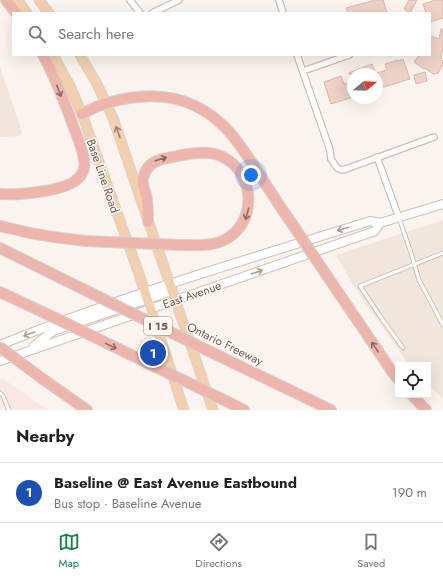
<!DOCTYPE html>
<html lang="en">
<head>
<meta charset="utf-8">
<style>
  body { margin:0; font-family:Jost,sans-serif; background:#f6f6f6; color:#202124 }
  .controls { position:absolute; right:12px; bottom:12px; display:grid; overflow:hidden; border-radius:0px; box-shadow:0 4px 16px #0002 }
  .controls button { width:36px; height:36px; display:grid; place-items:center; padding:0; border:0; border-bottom:1px solid #e0e0e0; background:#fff; color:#202124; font:20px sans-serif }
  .compass { position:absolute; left:347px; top:68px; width:36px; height:36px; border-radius:50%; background:#fff; box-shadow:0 4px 16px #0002; rotate:71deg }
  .you { position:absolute; left:251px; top:175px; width:14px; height:14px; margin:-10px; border:3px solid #fff; border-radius:50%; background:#1a73e8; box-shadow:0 0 0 6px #1a73e833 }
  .badge { display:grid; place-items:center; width:26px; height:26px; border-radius:50%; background:#0b8043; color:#fff; font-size:13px; font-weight:700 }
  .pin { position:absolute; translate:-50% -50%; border:2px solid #fff; box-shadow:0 1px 4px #0006 }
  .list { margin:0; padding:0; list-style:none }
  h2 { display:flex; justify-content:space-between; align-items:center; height:52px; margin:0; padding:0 16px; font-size:17px }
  h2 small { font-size:13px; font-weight:400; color:#757577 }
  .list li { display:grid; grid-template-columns:26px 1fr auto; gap:12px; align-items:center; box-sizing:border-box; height:60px; padding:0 16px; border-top:1px solid #e0e0e0 }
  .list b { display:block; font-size:15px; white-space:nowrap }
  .list p { margin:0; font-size:13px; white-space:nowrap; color:#757577 }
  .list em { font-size:13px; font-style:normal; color:#757577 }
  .icon { flex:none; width:22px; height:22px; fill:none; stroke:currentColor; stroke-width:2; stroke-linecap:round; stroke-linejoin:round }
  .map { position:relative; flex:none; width:443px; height:410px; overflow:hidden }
  .search { position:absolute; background:#fff; box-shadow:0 4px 16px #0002; left:12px; right:12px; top:12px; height:44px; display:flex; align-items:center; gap:10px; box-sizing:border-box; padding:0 14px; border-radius:0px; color:#757577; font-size:15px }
  .sheet { height:112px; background:#fff }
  nav { display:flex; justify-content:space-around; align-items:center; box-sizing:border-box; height:56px; border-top:1px solid #e0e0e0; background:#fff; font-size:11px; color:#757577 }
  nav a { display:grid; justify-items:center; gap:2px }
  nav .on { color:#0b8043 }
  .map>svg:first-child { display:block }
  .residential { fill:#f2e6dc }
  .commercial { fill:#fae7e3 }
  .building { fill:#eed2c8; stroke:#dfb7aa }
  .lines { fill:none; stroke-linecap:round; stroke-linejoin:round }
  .service-casing { stroke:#cfbeb6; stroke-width:5 }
  .minor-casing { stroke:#cfbeb6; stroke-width:8 }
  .secondary-casing { stroke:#d2bdb4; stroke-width:10 }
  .primary-casing { stroke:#d8d1cf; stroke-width:11 }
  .motorway-casing { stroke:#d8d1cf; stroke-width:12 }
  .service { stroke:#fff; stroke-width:3 }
  .minor { stroke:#fff; stroke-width:5.5 }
  .secondary { stroke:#fff; stroke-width:8 }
  .primary { stroke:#f2d0ae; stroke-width:9 }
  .motorway { stroke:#eeb5ac; stroke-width:10 }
  .motorway-bridge-casing { stroke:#d8d1cf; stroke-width:12; stroke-linecap:butt }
  .motorway-bridge { stroke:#eeb5ac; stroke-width:10 }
  .oneway { stroke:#8d6c64 }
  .oneway2 { stroke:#9a7d6e }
  .oneway3 { stroke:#ac9c97 }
  .labels { text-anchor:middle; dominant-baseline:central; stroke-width:3; stroke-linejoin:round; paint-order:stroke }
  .shield { fill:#fef9f4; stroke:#9e8a83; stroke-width:1 }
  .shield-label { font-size:11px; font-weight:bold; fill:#755a52 }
  .street-label { font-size:12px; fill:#755a52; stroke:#fef9f4 }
</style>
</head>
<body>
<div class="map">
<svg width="443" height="410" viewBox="0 0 443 410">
  <rect width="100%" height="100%" fill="#fbf4ee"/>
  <g class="residential">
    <polygon points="0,67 22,132 20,136 0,137"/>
    <polygon points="443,220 443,399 428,383 428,365 410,365 408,363 370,310 352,283 336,255"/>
  </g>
  <polygon class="commercial" points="2,378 40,405 49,410 0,410 0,380"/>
  <g class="building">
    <polygon points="375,0 383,0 387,13 348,13 346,8"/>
    <polygon points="409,0 417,0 410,13 404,9"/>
    <polygon points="436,0 443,0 443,18 430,22 430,13 426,13 423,4"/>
    <polygon points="441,29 443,29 443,48 441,59 443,61 443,65 438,73 434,74 424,68 424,69 414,62 419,55 430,55 430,36 439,39"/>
    <polygon points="403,59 410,79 377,89 377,73 387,70 385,64 398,60 398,61"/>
    <polygon points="372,64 376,74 349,74 349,73"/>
    <polygon points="425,72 427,81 416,84 414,75"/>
    <polygon points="341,76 344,84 353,82 353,97 331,104 324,82"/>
  </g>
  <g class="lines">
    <g class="service-casing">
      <g id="service">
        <polyline points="399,218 411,253 419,280 443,325"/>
        <polyline points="403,348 380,316 360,286 443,253"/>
        <polyline points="0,393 3,396 9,410"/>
      </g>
    </g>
    <g class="minor-casing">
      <g id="minor">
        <polyline points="130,0 140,13"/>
        <polyline points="279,0 283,13"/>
        <polyline points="152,13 179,0"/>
        <polyline points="297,55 330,150 331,159 337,168 342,170 346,169 434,137"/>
        <polyline points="303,71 349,55"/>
        <polyline points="377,157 399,218"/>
      </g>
    </g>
    <g class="secondary-casing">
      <g id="secondary">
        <path d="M 0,345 C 121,296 246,260 370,221 L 380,223 L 443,204"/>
        <polyline points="34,346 53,331 172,291"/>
        <polyline points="0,361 375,231 380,223"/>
      </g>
    </g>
    <g class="primary-casing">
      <g id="primary">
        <polyline points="17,0 27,13"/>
        <polyline points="39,0 49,13"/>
        <polyline points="53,55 70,86 82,114 139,274 184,410"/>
        <polyline points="80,55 97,84 113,118 213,410"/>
      </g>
    </g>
    <g class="motorway-casing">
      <g id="motorway">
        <polyline points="6,0 16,13"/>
        <path d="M 82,114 C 90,110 99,105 107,103 C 155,89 198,95 232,135 C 241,146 250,160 258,172 C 270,191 282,210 295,228"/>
        <path d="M 0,194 C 18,195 71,192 81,175 C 84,171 85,165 84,160 C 83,150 78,138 74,128 C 65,104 56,78 43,55"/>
        <path d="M 148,222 C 148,215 148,208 147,201 C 147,193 141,186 143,178 C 147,162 159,159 173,157 C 187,154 201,151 215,154 C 252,164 261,217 228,238 C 214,247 197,245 181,245"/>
        <path d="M 0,226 C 35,235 72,241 108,242"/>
        <polyline points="0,248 97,296"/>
        <polyline points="321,267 391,370 398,379"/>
        <polyline points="0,292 51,316"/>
        <polyline points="219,356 331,410"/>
        <polyline points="40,377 87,410"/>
        <polyline points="412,395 426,410"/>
        <polyline points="230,403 244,410"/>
      </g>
    </g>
    <use href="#service" class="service"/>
    <use href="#minor" class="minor"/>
    <use href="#secondary" class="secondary"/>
    <use href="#primary" class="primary"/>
    <use href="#motorway" class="motorway"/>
    <g class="motorway-bridge-casing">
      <g id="motorway-bridge">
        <polyline points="295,228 321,267"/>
        <polyline points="108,242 181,245"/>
        <polyline points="97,296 219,356"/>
        <polyline points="51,316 230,403"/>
        <polyline points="0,347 40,377"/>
      </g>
    </g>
    <use href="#motorway-bridge" class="motorway-bridge"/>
  </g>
  <defs><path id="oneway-shaft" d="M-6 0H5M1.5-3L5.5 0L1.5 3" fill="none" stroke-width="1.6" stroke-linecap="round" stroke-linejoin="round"/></defs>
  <g class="oneway">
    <use href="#oneway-shaft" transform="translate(59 91) rotate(69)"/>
    <use href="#oneway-shaft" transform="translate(161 159) rotate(-16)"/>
    <use href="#oneway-shaft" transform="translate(247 214) rotate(106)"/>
    <use href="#oneway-shaft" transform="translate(111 346) rotate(26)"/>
    <use href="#oneway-shaft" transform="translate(375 347) rotate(-124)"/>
  </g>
  <use class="oneway2" href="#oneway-shaft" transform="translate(118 132) rotate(-109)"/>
  <g class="oneway3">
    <use href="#oneway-shaft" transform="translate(343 229) rotate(163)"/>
    <use href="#oneway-shaft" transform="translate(257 272) rotate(-19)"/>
    <use href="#oneway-shaft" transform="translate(29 334) rotate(160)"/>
  </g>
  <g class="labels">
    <rect class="shield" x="144" y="317" width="28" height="18" rx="3"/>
    <g class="shield-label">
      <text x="158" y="326">I 15</text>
    </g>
    <g class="street-label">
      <text transform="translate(103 176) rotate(71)">Base Line Road</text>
      <text transform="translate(192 295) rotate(-19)">East Avenue</text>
      <text transform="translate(225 344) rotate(26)">Ontario Freeway</text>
    </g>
  </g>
</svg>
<div class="controls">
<button><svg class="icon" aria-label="locate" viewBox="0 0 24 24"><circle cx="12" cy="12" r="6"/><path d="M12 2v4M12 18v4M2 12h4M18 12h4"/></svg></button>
</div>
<svg class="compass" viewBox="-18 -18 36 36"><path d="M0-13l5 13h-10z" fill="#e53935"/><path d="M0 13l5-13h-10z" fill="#757577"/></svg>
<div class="you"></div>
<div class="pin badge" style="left:153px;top:353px;background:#1a4fb4">1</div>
<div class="search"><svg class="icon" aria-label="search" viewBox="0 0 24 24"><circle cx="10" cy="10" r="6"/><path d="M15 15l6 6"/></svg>Search here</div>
</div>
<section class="sheet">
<h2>Nearby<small></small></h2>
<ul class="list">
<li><span class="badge" style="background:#1a4fb4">1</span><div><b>Baseline @ East Avenue Eastbound</b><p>Bus stop · Baseline Avenue</p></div><em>190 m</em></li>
</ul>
</section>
<nav>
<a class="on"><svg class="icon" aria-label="map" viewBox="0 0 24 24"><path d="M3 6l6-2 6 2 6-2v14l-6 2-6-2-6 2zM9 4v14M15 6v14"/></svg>Map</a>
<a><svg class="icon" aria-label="directions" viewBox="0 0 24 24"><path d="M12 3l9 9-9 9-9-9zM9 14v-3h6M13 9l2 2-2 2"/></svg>Directions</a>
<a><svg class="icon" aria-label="saved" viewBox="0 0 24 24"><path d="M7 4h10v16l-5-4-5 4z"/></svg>Saved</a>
</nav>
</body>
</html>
